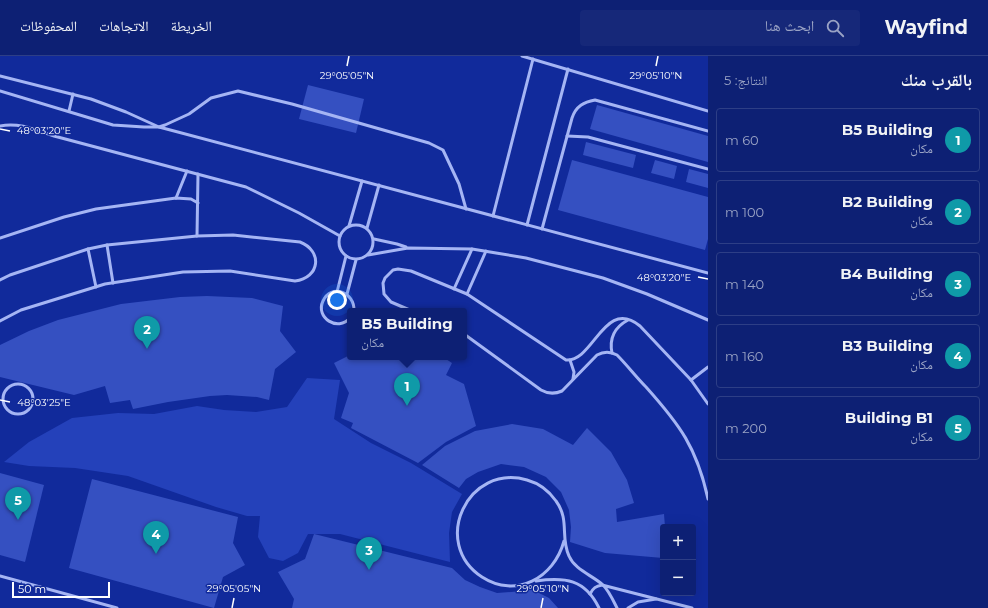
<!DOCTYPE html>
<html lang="ar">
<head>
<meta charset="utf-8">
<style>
  body { margin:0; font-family:Montserrat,"Noto Naskh Arabic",sans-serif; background:#162879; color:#f1f3f6; direction:rtl }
  .controls { position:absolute; right:12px; bottom:12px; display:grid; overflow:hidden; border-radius:4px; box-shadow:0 4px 16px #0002 }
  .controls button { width:36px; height:36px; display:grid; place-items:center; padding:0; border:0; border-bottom:1px solid #2d3e86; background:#0d2074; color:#f1f3f6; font:20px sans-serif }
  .scale { position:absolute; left:12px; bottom:10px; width:98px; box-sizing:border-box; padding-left:4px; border:2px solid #fff; border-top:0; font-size:11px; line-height:14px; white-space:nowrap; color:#fff; -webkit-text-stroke:3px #112a9b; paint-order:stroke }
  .you { position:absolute; left:337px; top:244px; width:14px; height:14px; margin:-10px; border:3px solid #fff; border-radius:50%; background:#1a73e8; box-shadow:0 0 0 6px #1a73e833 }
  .badge { display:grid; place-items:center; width:26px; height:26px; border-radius:50%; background:#d6ab8b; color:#fff; font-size:13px; font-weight:700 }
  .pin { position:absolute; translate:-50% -33px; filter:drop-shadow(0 1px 2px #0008) }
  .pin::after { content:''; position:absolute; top:21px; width:14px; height:12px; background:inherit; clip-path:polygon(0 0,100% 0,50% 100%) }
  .popup { position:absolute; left:347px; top:252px; width:120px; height:52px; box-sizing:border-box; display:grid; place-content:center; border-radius:4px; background:#0d2074; filter:drop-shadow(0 1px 3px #0005); font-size:13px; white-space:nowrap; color:#9aa3c5 }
  .popup b { font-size:15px; color:#f1f3f6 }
  .popup::after { content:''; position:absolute; left:50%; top:100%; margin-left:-8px; border:8px solid transparent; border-top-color:#0d2074 }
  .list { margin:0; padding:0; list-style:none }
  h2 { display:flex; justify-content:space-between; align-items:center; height:52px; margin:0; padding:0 16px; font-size:17px }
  h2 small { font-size:13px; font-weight:400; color:#9aa3c5 }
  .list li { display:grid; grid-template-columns:26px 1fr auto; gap:12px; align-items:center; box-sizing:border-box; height:64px; margin:0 8px 8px; padding:0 8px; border:1px solid #2d3e86; border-radius:4px }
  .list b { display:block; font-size:15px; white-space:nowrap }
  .list p { margin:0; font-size:13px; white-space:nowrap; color:#9aa3c5 }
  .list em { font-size:13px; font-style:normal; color:#9aa3c5 }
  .icon { flex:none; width:22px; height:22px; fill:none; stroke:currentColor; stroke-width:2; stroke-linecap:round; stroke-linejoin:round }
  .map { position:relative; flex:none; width:708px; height:552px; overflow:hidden; direction:ltr }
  header { display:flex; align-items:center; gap:24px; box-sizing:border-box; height:56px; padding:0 20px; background:#0d2074; border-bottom:1px solid #2d3e86 }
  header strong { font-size:19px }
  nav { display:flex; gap:22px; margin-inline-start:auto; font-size:14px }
  .search { width:280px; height:36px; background:#162879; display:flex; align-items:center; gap:10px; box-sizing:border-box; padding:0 14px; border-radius:4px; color:#9aa3c5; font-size:15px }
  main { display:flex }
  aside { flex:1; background:#0d2074 }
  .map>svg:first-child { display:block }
  .green { fill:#2441ba }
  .building { fill:#3550c1 }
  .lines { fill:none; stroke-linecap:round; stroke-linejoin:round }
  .lane { stroke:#a5b5f4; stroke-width:3 }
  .ticks { fill:none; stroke:#fff; stroke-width:1.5 }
  .ticks-label { font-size:10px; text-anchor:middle; fill:#fff; stroke:#112a9b; stroke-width:3; stroke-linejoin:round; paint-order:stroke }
</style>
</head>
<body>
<header>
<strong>Wayfind</strong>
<div class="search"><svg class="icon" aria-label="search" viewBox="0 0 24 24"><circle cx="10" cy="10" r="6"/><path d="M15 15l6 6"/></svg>ابحث هنا</div>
<nav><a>الخريطة</a><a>الاتجاهات</a><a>المحفوظات</a></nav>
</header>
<main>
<aside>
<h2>بالقرب منك<small>النتائج: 5</small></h2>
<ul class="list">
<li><span class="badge" style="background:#0f9aa8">1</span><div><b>B5 Building</b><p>مكان</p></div><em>60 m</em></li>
<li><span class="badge" style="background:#0f9aa8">2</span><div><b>B2 Building</b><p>مكان</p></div><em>100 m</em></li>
<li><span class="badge" style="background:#0f9aa8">3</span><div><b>B4 Building</b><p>مكان</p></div><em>140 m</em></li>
<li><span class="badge" style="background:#0f9aa8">4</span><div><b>B3 Building</b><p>مكان</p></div><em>160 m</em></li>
<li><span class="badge" style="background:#0f9aa8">5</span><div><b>Building B1</b><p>مكان</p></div><em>200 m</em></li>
</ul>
</aside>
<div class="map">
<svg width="708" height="552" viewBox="0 0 708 552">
  <rect width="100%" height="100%" fill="#112a9b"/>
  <polygon class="green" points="307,322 340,324 334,363 371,387 411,407 462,438 452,456 449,477 450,506 340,478 308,478 298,497 283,505 269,502 258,481 260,460 247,460 216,451 128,420 75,412 29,410 4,406 29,386 72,362 118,357 154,358 197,350 224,354 256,356 287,351"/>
  <g class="building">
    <polygon points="308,29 364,43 356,77 299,63"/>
    <polygon points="597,49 708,80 708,106 590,73"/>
    <polygon points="586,86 636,99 633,112 583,99"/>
    <polygon points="572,104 708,141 708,183 705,194 558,154"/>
    <polygon points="655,104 677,110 674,123 651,117"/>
    <polygon points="689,113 708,118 708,132 686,126"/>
    <polygon points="207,240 252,242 283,250 280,275 296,296 275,313 269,344 257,341 227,339 210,340 168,346 133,353 130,344 110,347 105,330 74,339 0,321 0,289 29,275 58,264 121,248 180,241"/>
    <polygon points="350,299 350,301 443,301 452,307 446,319 464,328 476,370 446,386 418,407 351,372 353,367 341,362 349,337 334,307"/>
    <polygon points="512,368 543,373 573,389 587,372 611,396 627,424 634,447 616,453 617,466 664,458 665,471 663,471 663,502 605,497 570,486 571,471 569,454 561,436 546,421 524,411 501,408 478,416 466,423 459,432 422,409 445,390 475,375"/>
    <polygon points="0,417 44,429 25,506 0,499"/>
    <polygon points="92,423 238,461 233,487 245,509 223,521 214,552 69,512"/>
    <polygon points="314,478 452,512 465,524 480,531 497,537 523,535 529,532 549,542 558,552 292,552 294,543 278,516 305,503"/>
  </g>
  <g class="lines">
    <g class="lane">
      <polyline points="522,0 708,55"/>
      <polyline points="0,20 91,43 126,56 159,71 708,217"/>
      <polyline points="0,35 113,69 144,71 159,71 165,69 189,58 211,42 238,35 292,48 429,87 443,94 459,128 466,153"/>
      <polyline points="69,55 73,38"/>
      <path d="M 0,70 C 19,66 36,74 54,80 L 246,131 L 299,157 L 340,180"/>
      <polyline points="567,80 588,81 708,113"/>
      <polyline points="176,142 187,115"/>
      <polyline points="493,160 533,3"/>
      <circle cx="356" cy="186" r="17"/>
      <polyline points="527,169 568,13"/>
      <polyline points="349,170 362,125"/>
      <polyline points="367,172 379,129"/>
      <path d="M 542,173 L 572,62 C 576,50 584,46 595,44 L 708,75"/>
      <polyline points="197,180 198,118"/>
      <polyline points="0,182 64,161 96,153 176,142 191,143 198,147"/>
      <polyline points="374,183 397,188 406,191"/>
      <polyline points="107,189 113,227"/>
      <polyline points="88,193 96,231"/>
      <polyline points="368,199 408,192 472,193 526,202 603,222 647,238 708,264"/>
      <path d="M 0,224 L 10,219 L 88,193 L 107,189 L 197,180 L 233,179 L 300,186 C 323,195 320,222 295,225 L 230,215 L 183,216 L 105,228 L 21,254 L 0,265"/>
      <polyline points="454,233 472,193"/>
      <polyline points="337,236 346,200"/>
      <polyline points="347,238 356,204"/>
      <polyline points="467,238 486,195"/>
      <path d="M 412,255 L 391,246 L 384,238 L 383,227 L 385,222 L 393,214 L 398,213 L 411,215 L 467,238 L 566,304 C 594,306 604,241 640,270 L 691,324 L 708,348"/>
      <path d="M 350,262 C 338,276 315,262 323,245 C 331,227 355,236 354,255"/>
      <path d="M 464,278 L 541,334 C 548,338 555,338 562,335 L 597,299 C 604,295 610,295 617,299 C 627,309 636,321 646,331 C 680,369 697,392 708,443"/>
      <path d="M 612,297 C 609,282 615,271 628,264"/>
      <polyline points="570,304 574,316 573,323"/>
      <polyline points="691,324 708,311"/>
      <circle cx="18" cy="343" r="15"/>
      <path d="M 564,485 C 554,522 516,543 482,521 C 430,487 468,407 527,424 C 538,427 549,435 556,445 C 570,464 560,481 569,500 C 575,514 592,519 603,529 C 609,535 613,544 617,552"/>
      <polyline points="0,520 117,552"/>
      <path d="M 536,525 C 565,521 585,523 599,552"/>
      <path d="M 590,538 C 593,532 596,530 602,529 L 692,552"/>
      <polyline points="628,552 638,546 656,543"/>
    </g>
  </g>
  <path class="ticks" d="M 347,10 L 349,0M 656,10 L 658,0M 0,73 L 10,75M 698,221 L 708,223M 0,344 L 10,346M 232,552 L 234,542M 541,552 L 543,542"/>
  <g class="ticks-label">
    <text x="347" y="23">29°05'05"N</text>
    <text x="656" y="23">29°05'10"N</text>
    <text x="44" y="78">48°03'20"E</text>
    <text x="664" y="225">48°03'20"E</text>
    <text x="44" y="350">48°03'25"E</text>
    <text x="234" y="536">29°05'05"N</text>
    <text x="543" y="536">29°05'10"N</text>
  </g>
</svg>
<div class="controls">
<button>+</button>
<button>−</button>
</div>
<div class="scale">50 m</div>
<div class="you"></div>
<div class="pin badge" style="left:407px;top:350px;background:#0f9aa8">1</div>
<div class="popup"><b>B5 Building</b>مكان</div>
<div class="pin badge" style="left:147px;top:293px;background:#0f9aa8">2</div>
<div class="pin badge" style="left:369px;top:514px;background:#0f9aa8">3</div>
<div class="pin badge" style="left:156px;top:498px;background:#0f9aa8">4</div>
<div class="pin badge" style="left:18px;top:464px;background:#0f9aa8">5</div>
</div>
</main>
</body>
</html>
